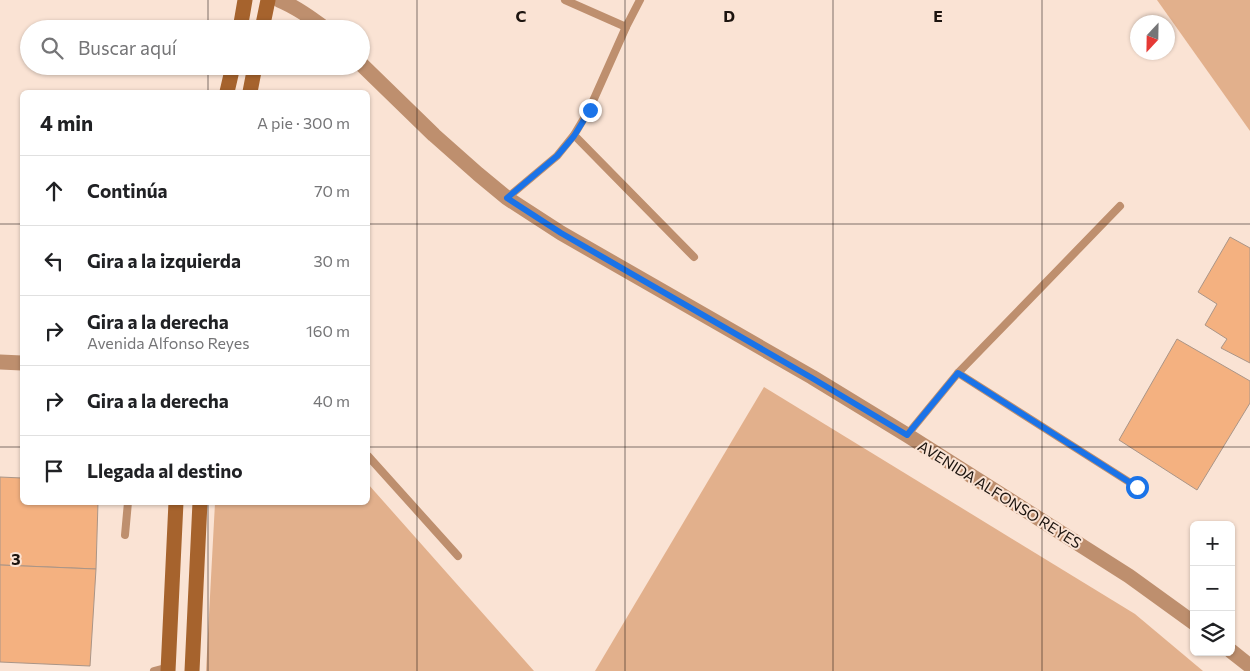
<!DOCTYPE html>
<html lang="es">
<head>
<meta charset="utf-8">
<style>
  body { margin:0; font-family:Commissioner,sans-serif; background:#f6f6f6; color:#202124 }
  .controls { position:absolute; right:15px; bottom:15px; display:grid; overflow:hidden; border-radius:8px; box-shadow:0 1px 4px #0004 }
  .controls button { width:45px; height:45px; display:grid; place-items:center; padding:0; border:0; border-bottom:1px solid #e0e0e0; background:#fff; color:#202124; font:25px sans-serif }
  .compass { position:absolute; left:1130px; top:15px; width:45px; height:45px; border-radius:50%; background:#fff; box-shadow:0 1px 4px #0004; rotate:202deg }
  .stop { position:absolute; width:15px; height:15px; margin:-11px; border:4px solid #1a73e8; border-radius:50%; background:#fff }
  .stop.end { background:#1a73e8; border-color:#fff; box-shadow:0 1px 5px #0008 }
  .list { margin:0; padding:0; list-style:none }
  h2 { display:flex; justify-content:space-between; align-items:center; height:65px; margin:0; padding:0 20px; font-size:21px }
  h2 small { font-size:16px; font-weight:400; color:#757577 }
  .list li { display:grid; grid-template-columns:32px 1fr auto; gap:15px; align-items:center; box-sizing:border-box; height:70px; padding:0 20px; border-top:1px solid #e0e0e0 }
  .list b { display:block; font-size:19px; white-space:nowrap }
  .list p { margin:0; font-size:16px; white-space:nowrap; color:#757577 }
  .list em { font-size:16px; font-style:normal; color:#757577 }
  .icon { flex:none; width:28px; height:28px; fill:none; stroke:currentColor; stroke-width:2; stroke-linecap:round; stroke-linejoin:round }
  .map { position:relative; flex:none; width:1250px; height:671px; overflow:hidden }
  .search { position:absolute; background:#fff; box-shadow:0 1px 4px #0004; left:20px; top:20px; width:350px; height:55px; display:flex; align-items:center; gap:12px; box-sizing:border-box; padding:0 18px; border-radius:28px; color:#757577; font-size:19px }
  .panel { position:absolute; background:#fff; box-shadow:0 1px 4px #0004; left:20px; top:90px; width:350px; height:415px; border-radius:8px }
  .map>svg:first-child { display:block }
  .green { fill:#e2b08c }
  .building { fill:#f4b180; stroke:#aa9587 }
  .lines { fill:none; stroke-linecap:round; stroke-linejoin:round }
  .lane { stroke:#be8f6e; stroke-width:8 }
  .street { stroke:#be8f6e; stroke-width:15 }
  .secondary { stroke:#a6632d; stroke-width:15 }
  .route { stroke:#1a73e8; stroke-width:6 }
  .grid { fill:none; stroke:#1c140f; stroke-width:1; stroke-opacity:0.55 }
  .labels { text-anchor:middle; dominant-baseline:central; stroke-width:4; stroke-linejoin:round; paint-order:stroke }
  .street-label { font-size:15px; fill:#1c140f; stroke:#fae3d4 }
  .grid-label { font-size:16px; text-anchor:middle; font-weight:bold; fill:#1c140f; stroke:#fae3d4; stroke-width:4; stroke-linejoin:round; paint-order:stroke }
</style>
</head>
<body>
<div class="map">
<svg width="1250" height="671" viewBox="0 0 1250 671">
  <rect width="100%" height="100%" fill="#fae3d4"/>
  <g class="green">
    <polygon points="1157,0 1250,0 1250,131"/>
    <polygon points="764,387 1135,614 1203,671 595,671"/>
    <polygon points="368,484 534,671 206,671 215,503 368,502"/>
  </g>
  <g class="building">
    <polygon points="1230,237 1250,248 1250,363 1221,348 1227,339 1205,325 1217,304 1198,292"/>
    <polygon points="1177,339 1250,381 1250,403 1197,490 1119,440"/>
    <polygon points="0,477 22,478 22,502 98,502 96,569 0,565"/>
    <polygon points="0,565 96,569 90,666 0,662"/>
  </g>
  <g class="lines">
    <g class="lane">
      <polyline points="565,0 626,27"/>
      <polyline points="574,135 694,257"/>
      <polyline points="507,198 557,156 574,135 589,110 626,27 640,0"/>
      <polyline points="958,373 1137,487"/>
      <polyline points="907,435 958,373 1120,206"/>
      <polyline points="368,456 458,556"/>
      <polyline points="125,535 128,502"/>
      <polyline points="154,671 169,667"/>
    </g>
    <g class="street">
      <path d="M 279,0 C 296,7 311,18 326,29"/>
      <polyline points="361,64 434,135 478,174 507,198 561,233 812,377 907,435 1129,576 1194,623"/>
      <polyline points="0,362 22,363"/>
      <polyline points="1231,651 1250,666"/>
    </g>
    <g class="secondary">
      <polyline points="240,29 245,0"/>
      <polyline points="262,29 268,0"/>
      <polyline points="227,92 233,66"/>
      <polyline points="250,92 255,66"/>
      <polyline points="168,671 176,502"/>
      <polyline points="192,671 200,502"/>
    </g>
  </g>
  <g class="lines">
    <polyline class="route" points="590,110 574,136 557,156 507,198 561,233 812,378 907,435 958,373 1137,487"/>
  </g>
  <path class="grid" d="M 208,0 L 208,29M 417,0 L 417,671M 625,0 L 625,671M 833,0 L 833,671M 1042,0 L 1042,671M 208,66 L 208,92M 0,224 L 22,224M 368,224 L 1250,224M 0,447 L 22,447M 368,447 L 1250,447M 208,502 L 208,671"/>
  <g class="labels">
    <g class="street-label">
      <text transform="translate(1000 494) rotate(32)">AVENIDA ALFONSO REYES</text>
    </g>
  </g>
  <g class="grid-label">
    <text x="521" y="22">C</text>
    <text x="729" y="22">D</text>
    <text x="938" y="22">E</text>
    <text x="16" y="565">3</text>
  </g>
</svg>
<div class="controls">
<button>+</button>
<button>−</button>
<button><svg class="icon" aria-label="layers" viewBox="0 0 24 24"><path d="M12 4l9 5-9 5-9-5zM3 14l9 5 9-5"/></svg></button>
</div>
<svg class="compass" viewBox="-18 -18 36 36"><path d="M0-13l5 13h-10z" fill="#e53935"/><path d="M0 13l5-13h-10z" fill="#757577"/></svg>
<div class="stop" style="left:1137px;top:487px"></div>
<div class="stop end" style="left:590px;top:110px"></div>
<div class="search"><svg class="icon" aria-label="search" viewBox="0 0 24 24"><circle cx="10" cy="10" r="6"/><path d="M15 15l6 6"/></svg>Buscar aquí</div>
<section class="panel">
<h2>4 min<small>A pie · 300 m</small></h2>
<ul class="list">
<li><svg class="icon" aria-label="ahead" viewBox="0 0 24 24"><path d="M12 20V5M6 11l6-6 6 6"/></svg><div><b>Continúa</b></div><em>70 m</em></li>
<li><svg class="icon" aria-label="left" viewBox="0 0 24 24"><path d="M17 20v-9H6M10 6l-5 5 5 5"/></svg><div><b>Gira a la izquierda</b></div><em>30 m</em></li>
<li><svg class="icon" aria-label="right" viewBox="0 0 24 24"><path d="M7 20v-9h11M14 6l5 5-5 5"/></svg><div><b>Gira a la derecha</b><p>Avenida Alfonso Reyes</p></div><em>160 m</em></li>
<li><svg class="icon" aria-label="right" viewBox="0 0 24 24"><path d="M7 20v-9h11M14 6l5 5-5 5"/></svg><div><b>Gira a la derecha</b></div><em>40 m</em></li>
<li><svg class="icon" aria-label="arrive" viewBox="0 0 24 24"><path d="M6 21V4h12l-3 4 3 4H6"/></svg><div><b>Llegada al destino</b></div></li>
</ul>
</section>
</div>
</body>
</html>
